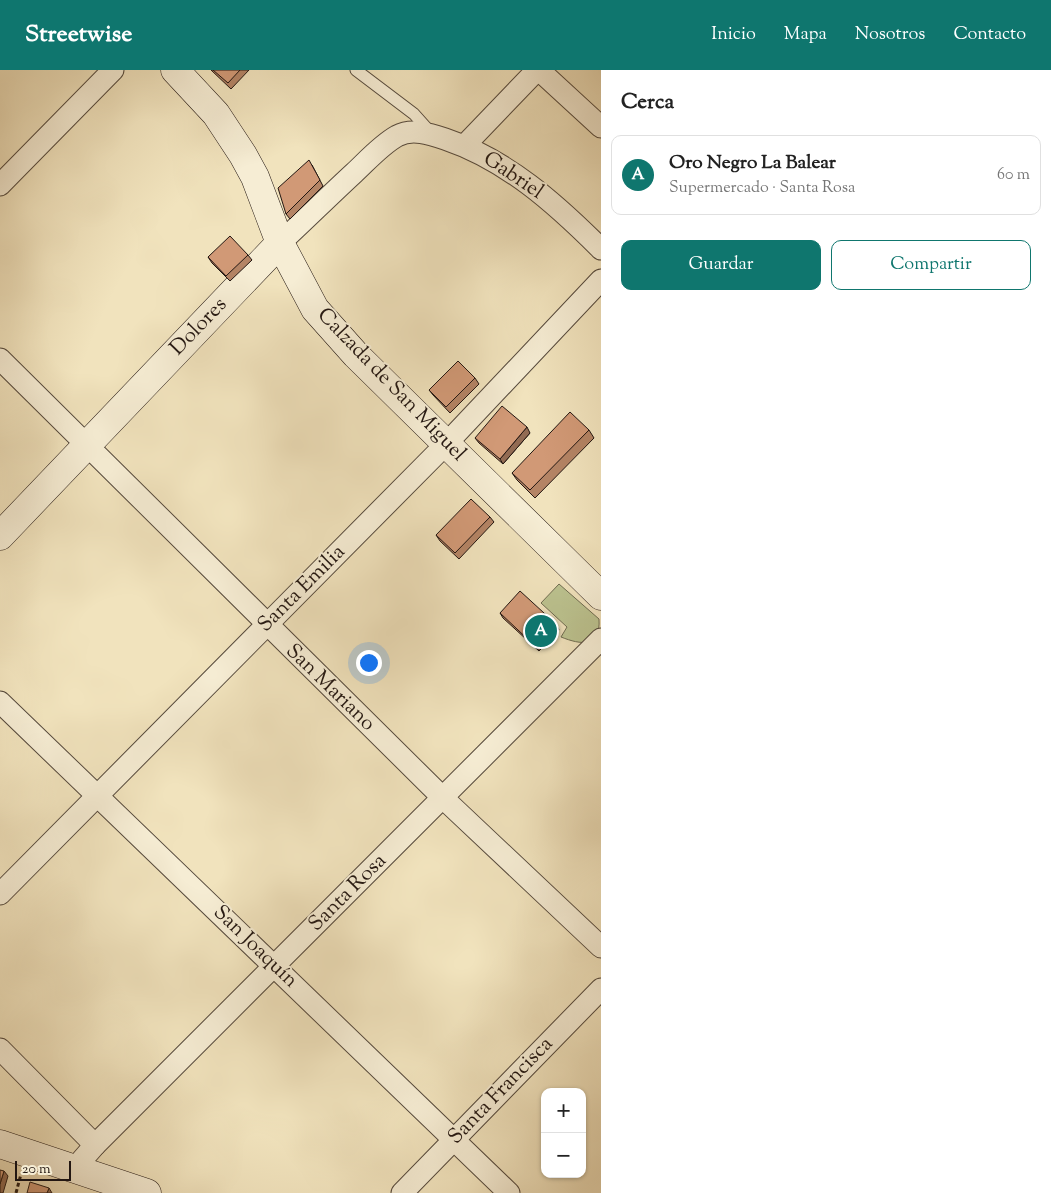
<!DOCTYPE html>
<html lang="es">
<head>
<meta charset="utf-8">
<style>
  body { margin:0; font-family:"Sorts Mill Goudy",serif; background:#f2f2f2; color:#222 }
  .controls { position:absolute; right:15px; bottom:15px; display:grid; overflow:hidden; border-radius:10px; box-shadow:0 1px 4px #0004 }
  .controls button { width:45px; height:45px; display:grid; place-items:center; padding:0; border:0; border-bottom:1px solid #e0e0e0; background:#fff; color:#222; font:25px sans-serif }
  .scale { position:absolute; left:15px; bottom:12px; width:56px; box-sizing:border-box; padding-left:5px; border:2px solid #231712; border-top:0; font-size:14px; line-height:18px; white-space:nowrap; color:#231712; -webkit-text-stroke:4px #f6edd4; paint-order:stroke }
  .you { position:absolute; left:368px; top:592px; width:18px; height:18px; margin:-12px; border:4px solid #fff; border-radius:50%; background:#1a73e8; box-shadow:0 0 0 8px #1a73e833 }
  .badge { display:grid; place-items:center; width:32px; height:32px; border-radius:50%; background:#0f766e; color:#fff; font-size:16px; font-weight:700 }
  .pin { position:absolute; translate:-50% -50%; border:2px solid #fff; box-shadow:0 1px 5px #0006 }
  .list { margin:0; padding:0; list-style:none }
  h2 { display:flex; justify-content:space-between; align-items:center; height:65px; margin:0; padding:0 20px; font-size:21px }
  h2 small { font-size:16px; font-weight:400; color:#767676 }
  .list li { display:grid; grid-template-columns:32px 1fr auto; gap:15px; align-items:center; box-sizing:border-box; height:80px; margin:0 10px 10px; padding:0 10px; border:1px solid #e0e0e0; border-radius:10px }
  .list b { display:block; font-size:19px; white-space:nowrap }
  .list p { margin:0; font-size:16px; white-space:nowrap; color:#767676 }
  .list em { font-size:16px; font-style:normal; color:#767676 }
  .actions { display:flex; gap:10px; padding:15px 20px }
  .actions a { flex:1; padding:11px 0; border:1px solid #0f766e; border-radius:10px; text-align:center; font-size:18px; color:#0f766e }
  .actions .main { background:#0f766e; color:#fff }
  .map { position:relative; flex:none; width:601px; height:1123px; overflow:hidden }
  header { display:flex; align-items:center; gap:30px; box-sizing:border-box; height:70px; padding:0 25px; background:#0f766e; color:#fff }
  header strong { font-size:24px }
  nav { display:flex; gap:28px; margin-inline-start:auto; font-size:18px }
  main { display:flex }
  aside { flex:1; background:#fff }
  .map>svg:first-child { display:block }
  .green { fill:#bcc390; stroke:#706d51 }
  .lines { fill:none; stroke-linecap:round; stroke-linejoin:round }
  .lane-casing { stroke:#564a3d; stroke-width:13 }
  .street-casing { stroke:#564a3d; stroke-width:23 }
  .secondary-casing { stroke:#231712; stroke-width:29 }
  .path { stroke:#231712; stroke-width:3; stroke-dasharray:4 2.5; stroke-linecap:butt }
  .lane { stroke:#f6edd4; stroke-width:11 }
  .street { stroke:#f6edd4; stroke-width:21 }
  .secondary { stroke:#f6edd4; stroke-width:28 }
  .wall { fill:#b48465; stroke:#231712 }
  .shaded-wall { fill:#926b53; stroke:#231712 }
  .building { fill:#d19976; stroke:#231712 }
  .labels { text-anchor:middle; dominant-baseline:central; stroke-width:4; stroke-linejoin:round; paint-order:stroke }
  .street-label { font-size:21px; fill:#231712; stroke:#f6edd4 }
</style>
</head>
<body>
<header>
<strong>Streetwise</strong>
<nav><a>Inicio</a><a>Mapa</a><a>Nosotros</a><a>Contacto</a></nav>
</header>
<main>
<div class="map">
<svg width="601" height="1123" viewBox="0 0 601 1123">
  <rect width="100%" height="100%" fill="#f1e3bd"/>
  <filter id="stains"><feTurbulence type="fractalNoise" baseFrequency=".004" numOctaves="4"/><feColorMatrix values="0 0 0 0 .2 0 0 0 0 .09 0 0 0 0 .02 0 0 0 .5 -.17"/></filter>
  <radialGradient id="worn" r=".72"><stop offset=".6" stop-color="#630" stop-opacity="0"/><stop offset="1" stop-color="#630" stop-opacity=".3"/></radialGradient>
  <path class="green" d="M 559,514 L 599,549 C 601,578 581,575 561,567 L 567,557 L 541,533 Z"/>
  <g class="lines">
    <g class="lane-casing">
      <polyline id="lane" points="356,0 414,44 431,63"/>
    </g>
    <g class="street-casing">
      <g id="street">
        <polyline points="539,0 601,57"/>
        <polyline points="465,75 537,0"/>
        <polyline points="0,115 113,0"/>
        <path d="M 280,173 C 305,150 329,126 354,103 C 367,91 381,75 397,66 C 412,58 430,64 445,69 C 507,90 555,133 601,179"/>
        <polyline points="0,289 443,728 601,877"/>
        <polyline points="0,632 509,1123"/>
        <polyline points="0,824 447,373 601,210"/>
        <polyline points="0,979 95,1075 75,1098"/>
        <polyline points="95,1075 601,569"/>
        <polyline points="402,1123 601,919"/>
      </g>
    </g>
    <g class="secondary-casing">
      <g id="secondary">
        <polyline points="175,0 216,44 243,85 255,107 280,173 315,239 356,285 601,526"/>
        <polyline points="0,466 280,173"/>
        <polyline points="0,1074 147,1123"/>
      </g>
    </g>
    <polyline class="path" points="16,1123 21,1104"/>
    <use href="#lane" class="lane"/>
    <use href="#street" class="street"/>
    <use href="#secondary" class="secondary"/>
  </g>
  <g class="wall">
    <polygon points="211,0 249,0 231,19"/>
    <polygon points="312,95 323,116 290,149 286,144"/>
    <polygon points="248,185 252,190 230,211 212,193 208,187"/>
    <polygon points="475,308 479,314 450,343 433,325 429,320"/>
    <polygon points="589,360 594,368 535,428 517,410 512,403"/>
    <polygon points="530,363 503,394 479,373 475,368"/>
    <polygon points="490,447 494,452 459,489 440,471 436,465"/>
    <polygon points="500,543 559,560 539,581 503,548"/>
  </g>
  <g class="shaded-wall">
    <polygon points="527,357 530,363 503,394 500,389"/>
    <polygon points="556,554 559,560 539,581 535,576"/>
    <polygon points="4,1101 8,1106 3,1123 0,1123 0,1114"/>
    <polygon points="49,1118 52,1123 47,1123"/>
  </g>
  <g class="building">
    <polygon points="213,0 240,0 228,13"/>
    <polygon points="309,90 320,110 286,144 278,118"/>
    <polygon points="230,166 248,185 226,206 208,187"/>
    <polygon points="458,291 475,308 446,337 429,320"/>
    <polygon points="502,336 527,357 500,389 475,368"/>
    <polygon points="570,342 589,360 530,420 512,403"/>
    <polygon points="471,429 490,447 455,483 436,465"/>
    <polygon points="520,521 556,554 535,576 500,543"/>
    <polygon points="0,1100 4,1101 0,1114"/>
    <polygon points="30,1112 49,1118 47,1123 27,1123"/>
  </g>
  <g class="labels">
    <g class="street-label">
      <text transform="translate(513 106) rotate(34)">Gabriel</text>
      <text transform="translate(199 257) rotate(-46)">Dolores</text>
      <text transform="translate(391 315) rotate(46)">Calzada de San Miguel</text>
      <text transform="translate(302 519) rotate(-45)">Santa Emilia</text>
      <text transform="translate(330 618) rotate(44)">San Mariano</text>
      <text transform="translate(348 823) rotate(-45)">Santa Rosa</text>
      <text transform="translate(255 877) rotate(44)">San Joaquín</text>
      <text transform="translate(501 1021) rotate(-46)">Santa Francisca</text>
    </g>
  </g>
  <rect width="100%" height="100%" filter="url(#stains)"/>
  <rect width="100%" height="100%" fill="url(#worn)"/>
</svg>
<div class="controls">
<button>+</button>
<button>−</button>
</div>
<div class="scale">20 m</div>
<div class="you"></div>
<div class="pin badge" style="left:541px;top:561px">A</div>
</div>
<aside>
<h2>Cerca<small></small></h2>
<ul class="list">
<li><span class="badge">A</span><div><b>Oro Negro La Balear</b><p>Supermercado · Santa Rosa</p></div><em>60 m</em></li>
</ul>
<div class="actions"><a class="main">Guardar</a><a>Compartir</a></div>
</aside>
</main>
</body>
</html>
